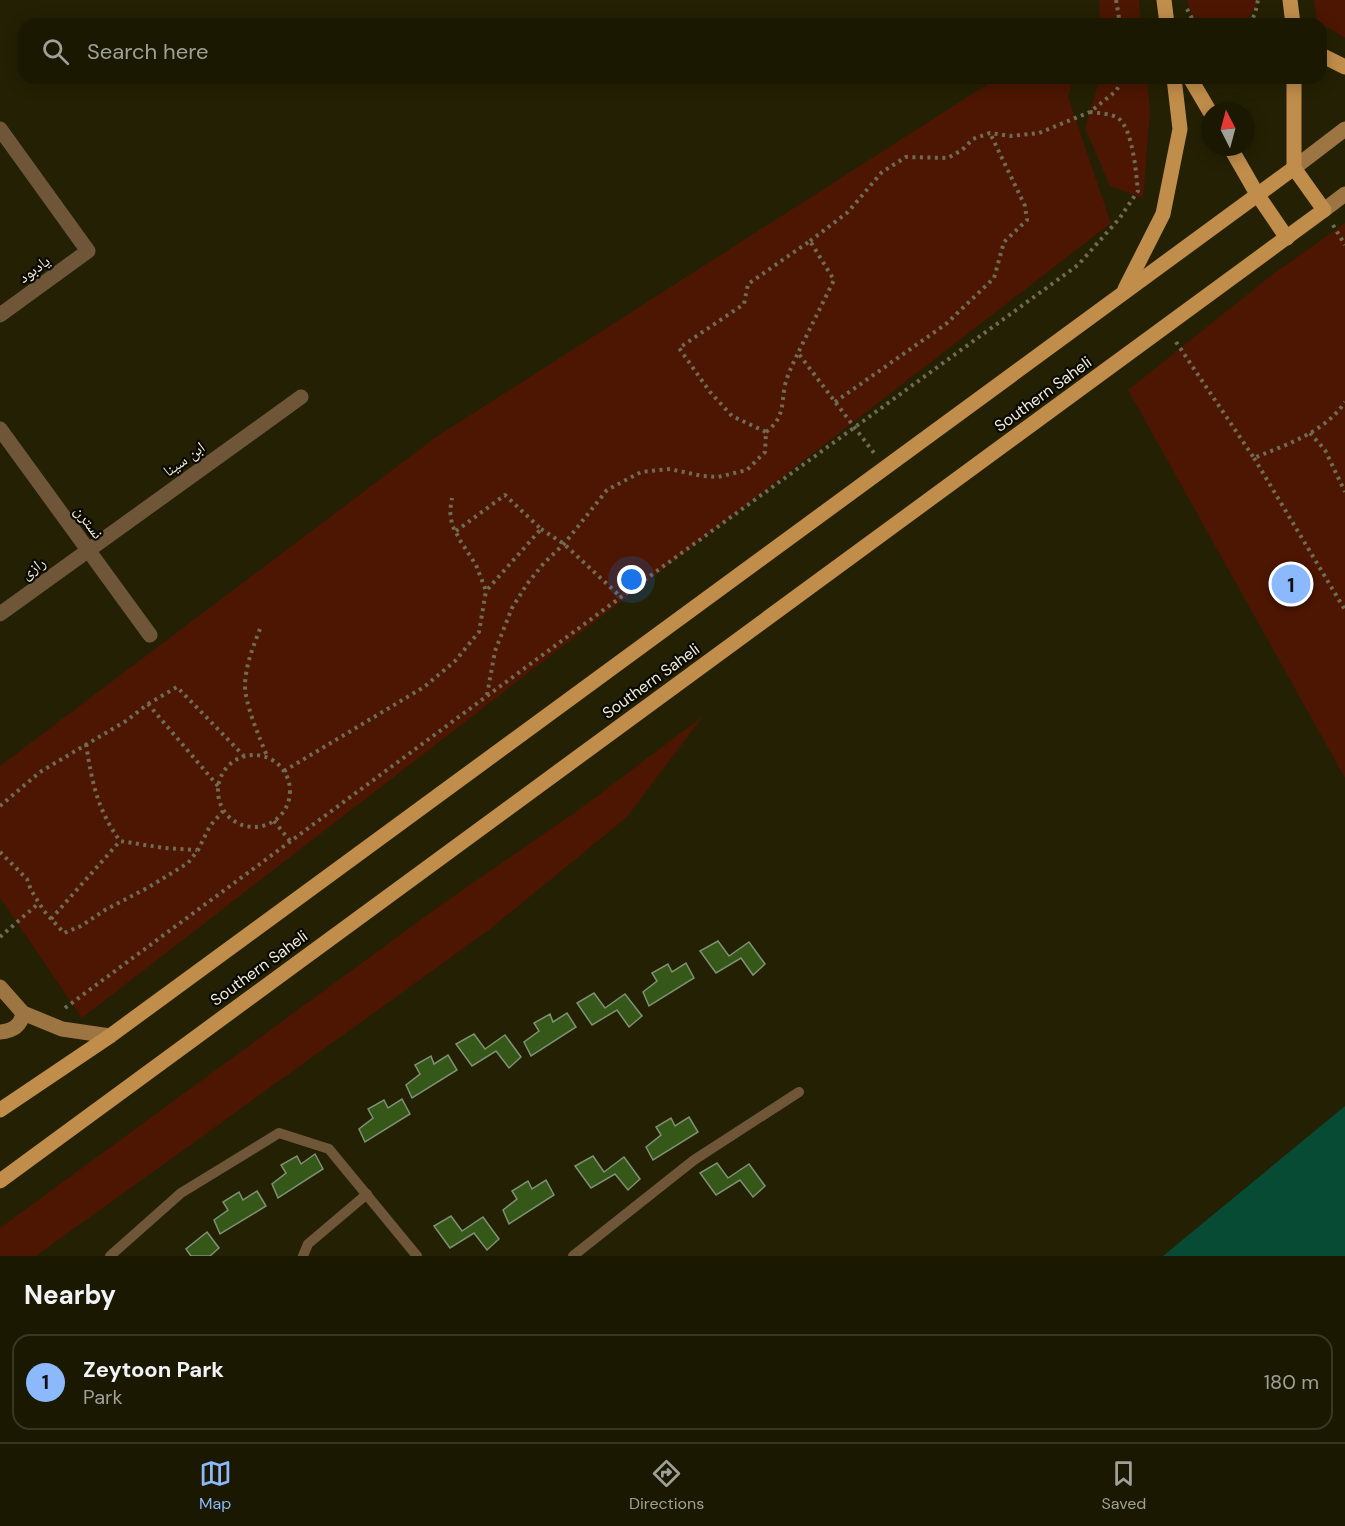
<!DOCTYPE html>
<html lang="en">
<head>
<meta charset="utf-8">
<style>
  body { margin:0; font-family:"DM Sans","Noto Naskh Arabic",sans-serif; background:#24210c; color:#f1f3f6 }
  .compass { position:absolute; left:1201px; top:102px; width:54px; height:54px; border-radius:50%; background:#1b1802; box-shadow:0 3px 15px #0003; rotate:354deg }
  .you { position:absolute; left:632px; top:580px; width:21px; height:21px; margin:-15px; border:4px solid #fff; border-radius:50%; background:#1a73e8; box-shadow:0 0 0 9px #1a73e833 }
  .badge { display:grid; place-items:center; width:39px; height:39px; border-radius:50%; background:#8cb9fc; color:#111; font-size:20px; font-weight:700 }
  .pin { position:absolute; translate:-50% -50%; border:3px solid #fff; box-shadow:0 2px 6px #0006 }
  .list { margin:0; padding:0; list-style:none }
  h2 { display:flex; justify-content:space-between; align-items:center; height:78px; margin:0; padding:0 24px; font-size:26px }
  h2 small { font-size:20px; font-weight:400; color:#a0a099 }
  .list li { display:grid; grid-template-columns:39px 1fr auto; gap:18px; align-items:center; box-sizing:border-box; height:96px; margin:0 12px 12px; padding:0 12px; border:2px solid #393724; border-radius:18px }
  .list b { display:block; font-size:22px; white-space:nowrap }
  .list p { margin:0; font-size:20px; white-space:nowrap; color:#a0a099 }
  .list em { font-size:20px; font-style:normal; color:#a0a099 }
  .icon { flex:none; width:33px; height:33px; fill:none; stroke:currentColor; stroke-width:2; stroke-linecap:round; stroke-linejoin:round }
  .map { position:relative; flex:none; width:1345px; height:1256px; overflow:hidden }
  .search { position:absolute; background:#1b1802; box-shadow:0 3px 15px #0003; left:18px; right:18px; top:18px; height:66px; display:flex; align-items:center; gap:15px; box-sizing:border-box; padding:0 21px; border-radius:18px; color:#a0a099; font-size:22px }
  .sheet { height:186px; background:#1b1802 }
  nav { display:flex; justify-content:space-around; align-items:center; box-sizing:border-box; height:84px; border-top:2px solid #393724; background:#1b1802; font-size:16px; color:#a0a099 }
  nav a { display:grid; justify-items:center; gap:3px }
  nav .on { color:#8cb9fc }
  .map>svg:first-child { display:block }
  .green { fill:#4c1602 }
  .water { fill:#074b35 }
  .building { fill:#355819; stroke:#7f9074; stroke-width:1.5 }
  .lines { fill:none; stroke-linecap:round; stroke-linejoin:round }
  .path { stroke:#6f6c53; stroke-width:4; stroke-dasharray:3 4.5; stroke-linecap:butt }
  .lane { stroke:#705638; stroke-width:10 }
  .street { stroke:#705638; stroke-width:15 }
  .secondary { stroke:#9d7543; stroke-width:15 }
  .primary { stroke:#c18d4a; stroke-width:15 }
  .labels { text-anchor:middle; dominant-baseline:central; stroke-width:4.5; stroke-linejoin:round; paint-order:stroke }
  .street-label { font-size:16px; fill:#efeddc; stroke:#0b0902 }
</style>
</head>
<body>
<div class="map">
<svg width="1345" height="1256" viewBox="0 0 1345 1256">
  <rect width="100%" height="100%" fill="#242003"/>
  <g class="green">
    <polygon points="1099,0 1139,0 1141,24 1100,24"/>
    <polygon points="1187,0 1259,0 1259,1 1245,24 1194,24"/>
    <polygon points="1314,0 1345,0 1345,38 1317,21"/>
    <polygon points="997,78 1073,78 1068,97 1111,223 82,1018 0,898 0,766 436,437"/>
    <polygon points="1100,78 1147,78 1150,111 1143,198 1110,186 1085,128"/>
    <polygon points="1345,223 1345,778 1128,390 1273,274"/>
    <polygon points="703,716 627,817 489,930 36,1256 0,1256 0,1228 445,902 580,809"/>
  </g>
  <polygon class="water" points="1345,1106 1345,1256 1163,1256"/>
  <g class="building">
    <polygon points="718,941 729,956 749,942 765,964 753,975 741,958 716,973 700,951"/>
    <polygon points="686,963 694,978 649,1006 643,992 657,981 652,973 668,964 672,972"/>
    <polygon points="594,993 605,1008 625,994 642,1016 629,1027 617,1010 592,1025 577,1003"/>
    <polygon points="567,1013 576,1027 531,1056 524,1042 539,1031 534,1023 550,1014 553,1022"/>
    <polygon points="474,1034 485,1049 505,1035 521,1057 509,1068 496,1051 472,1066 456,1044"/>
    <polygon points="448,1055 457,1070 412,1098 406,1085 420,1074 415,1065 431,1056 434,1064"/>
    <polygon points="402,1099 410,1114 365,1142 359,1129 373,1118 368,1109 384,1100 388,1108"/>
    <polygon points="689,1117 698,1132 653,1160 646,1147 661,1135 656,1127 671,1118 675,1126"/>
    <polygon points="315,1154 323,1169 278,1198 272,1184 286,1173 281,1165 297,1156 301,1164"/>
    <polygon points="593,1156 604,1172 624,1157 640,1179 628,1190 615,1174 591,1188 575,1166"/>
    <polygon points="717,1163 728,1178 749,1164 765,1186 753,1197 740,1180 716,1195 700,1173"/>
    <polygon points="546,1180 554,1195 509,1224 503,1210 517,1199 512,1191 528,1181 532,1189"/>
    <polygon points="257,1191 266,1206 220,1234 214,1220 228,1210 223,1202 239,1192 243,1200"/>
    <polygon points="451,1216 462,1231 483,1217 499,1239 487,1250 474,1233 450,1248 434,1226"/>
    <polygon points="207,1232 219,1248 210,1256 191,1256 186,1249"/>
  </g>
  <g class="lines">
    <g class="path">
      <polyline points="1116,0 1120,24"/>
      <polyline points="1187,9 1195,24"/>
      <polyline points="1249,24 1255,14 1258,0"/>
      <polyline points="1333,225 1345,245"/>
      <polyline points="810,241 848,212 882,172 906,157 948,158 962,150 973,139 990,133 1011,136 1039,133 1090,112"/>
      <path d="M 1176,342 L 1254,458 C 1287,444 1324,433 1345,402"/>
      <polyline points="835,402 946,324 994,278 1004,242 1027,220 1025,206 990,133"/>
      <path d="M 766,432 C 785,417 781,405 785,385 C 788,373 793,364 798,353"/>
      <polyline points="1310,433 1325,450 1345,492"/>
      <polyline points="1254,458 1345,610"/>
      <polyline points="541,529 564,544 621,597"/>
      <polyline points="456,531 505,495 541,529 486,591"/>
      <path d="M 260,629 C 253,647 246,664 245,684 C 244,702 260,739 267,756"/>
      <polyline points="487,695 495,651 512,608 527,584 544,563 564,544 607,490 641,472 670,469 702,476 718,477 747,470 765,452 766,432 732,416 710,392 679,348 744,304 748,284 810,241 834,280 798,353 874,453"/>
      <polyline points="148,704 177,687 244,756"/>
      <path d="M 86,744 C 92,782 97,809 120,841 L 164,848 L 197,850"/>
      <circle cx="254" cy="791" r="36"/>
      <polyline points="284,771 424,687 455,661 479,632 486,591 476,565 461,542 452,525 450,511 452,498"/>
      <polyline points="0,806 40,772 126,721 148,704 218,786"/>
      <polyline points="274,821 290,841"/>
      <polyline points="0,852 27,879 31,890 44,911 64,933 81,926 105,910 149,887 188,863 198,850 210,826 223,811"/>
      <polyline points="51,919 120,841"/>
      <polyline points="0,937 39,903"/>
      <path d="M 65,1008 L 621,597 L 1078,265 L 1119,219 L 1138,191 C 1136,173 1133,129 1118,118 C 1112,114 1099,113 1090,112 L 1116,91 L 1124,78"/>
    </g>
    <g class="lane">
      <polyline points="110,1256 181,1193 279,1133 329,1149 417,1256"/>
      <polyline points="303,1256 308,1244 367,1194"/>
      <polyline points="573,1256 694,1160 799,1092"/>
    </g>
    <g class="street">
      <polyline points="0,129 88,251 0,315"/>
      <polyline points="0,429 150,635"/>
      <polyline points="0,614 301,397"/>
    </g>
    <g class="secondary">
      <polyline points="1294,168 1345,129"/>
      <polyline points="1324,210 1345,194"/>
      <polyline points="0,987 23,1013 62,1029 110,1036"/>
      <path d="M 0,1032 C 12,1031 21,1026 23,1013"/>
    </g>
    <g class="primary">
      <polyline points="1164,0 1167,24"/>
      <polyline points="1290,0 1293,24"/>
      <polyline points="1321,55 1345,67"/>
      <polyline points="1190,78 1210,112"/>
      <polyline points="1230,147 1257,194 1287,238"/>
      <polyline points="1125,289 1163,214 1180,129 1174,78"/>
      <polyline points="0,1110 110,1036 1294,168"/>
      <polyline points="0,1181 1324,210 1294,168 1294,78"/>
    </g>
  </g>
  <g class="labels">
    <g class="street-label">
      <text transform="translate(34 269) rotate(-36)">یادبود</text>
      <text transform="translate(1043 394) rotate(-36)">Southern Saheli</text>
      <text transform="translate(184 459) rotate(-36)">ابن سینا</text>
      <text transform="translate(89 522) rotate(54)">نسترن</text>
      <text transform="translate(33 568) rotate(-36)">رازی</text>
      <text transform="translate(651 681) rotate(-36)">Southern Saheli</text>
      <text transform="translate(259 968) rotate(-36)">Southern Saheli</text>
    </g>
  </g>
</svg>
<svg class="compass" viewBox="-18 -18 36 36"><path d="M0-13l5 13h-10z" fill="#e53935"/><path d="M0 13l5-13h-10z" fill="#a0a099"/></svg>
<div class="you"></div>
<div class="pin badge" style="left:1291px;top:584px">1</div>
<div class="search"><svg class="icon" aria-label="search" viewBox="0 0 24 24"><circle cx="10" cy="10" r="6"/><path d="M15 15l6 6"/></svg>Search here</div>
</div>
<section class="sheet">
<h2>Nearby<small></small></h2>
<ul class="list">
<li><span class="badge">1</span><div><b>Zeytoon Park</b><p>Park</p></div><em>180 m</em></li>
</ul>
</section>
<nav>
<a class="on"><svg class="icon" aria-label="map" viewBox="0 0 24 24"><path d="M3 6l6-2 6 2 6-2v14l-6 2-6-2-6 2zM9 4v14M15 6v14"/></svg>Map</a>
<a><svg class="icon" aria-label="directions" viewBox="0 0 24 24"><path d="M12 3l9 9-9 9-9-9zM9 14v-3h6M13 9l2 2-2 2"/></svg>Directions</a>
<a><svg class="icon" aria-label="saved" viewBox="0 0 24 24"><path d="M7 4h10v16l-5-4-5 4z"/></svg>Saved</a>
</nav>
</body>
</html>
